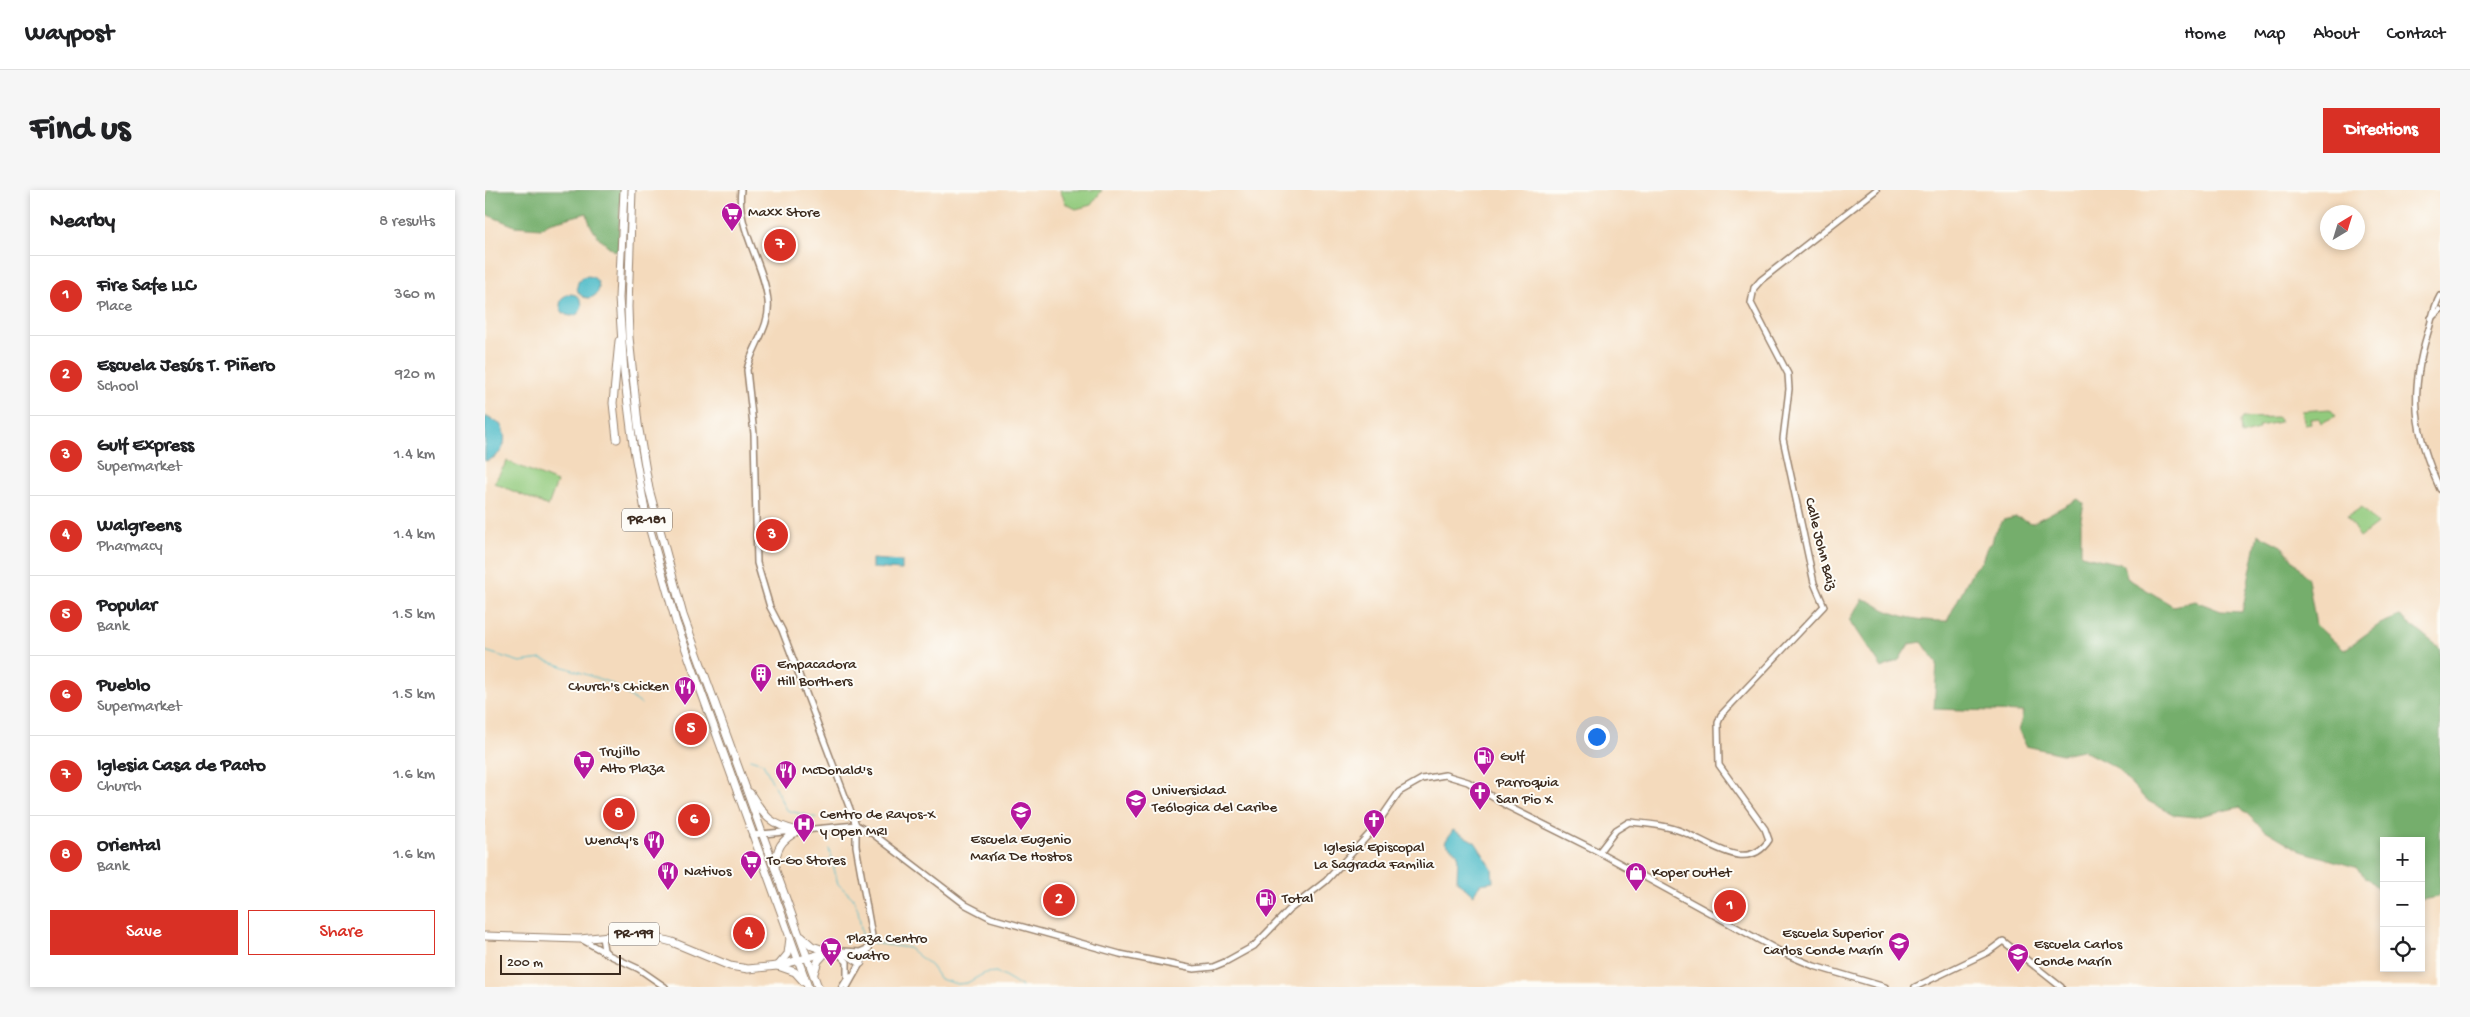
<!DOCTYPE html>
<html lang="en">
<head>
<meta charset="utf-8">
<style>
  body { margin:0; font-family:"Gochi Hand",sans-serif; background:#f6f6f6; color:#202124 }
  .controls { position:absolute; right:15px; bottom:15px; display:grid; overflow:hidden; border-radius:0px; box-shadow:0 2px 8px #0003 }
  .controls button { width:45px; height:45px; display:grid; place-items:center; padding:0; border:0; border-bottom:1px solid #e0e0e0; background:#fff; color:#202124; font:25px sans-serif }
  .compass { position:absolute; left:1835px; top:15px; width:45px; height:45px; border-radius:50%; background:#fff; box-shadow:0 2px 8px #0003; rotate:38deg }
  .scale { position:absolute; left:15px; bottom:12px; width:121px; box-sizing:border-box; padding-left:5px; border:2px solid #3b2a1e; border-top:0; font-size:14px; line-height:18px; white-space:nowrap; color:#3b2a1e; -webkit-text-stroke:4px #fdfcf7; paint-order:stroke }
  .you { position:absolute; left:1111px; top:546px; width:18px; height:18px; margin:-12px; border:4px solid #fff; border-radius:50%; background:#1a73e8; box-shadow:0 0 0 8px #1a73e833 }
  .badge { display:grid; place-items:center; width:32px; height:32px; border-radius:50%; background:#d93025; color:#fff; font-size:16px; font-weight:700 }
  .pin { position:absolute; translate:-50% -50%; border:2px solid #fff; box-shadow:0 1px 5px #0006 }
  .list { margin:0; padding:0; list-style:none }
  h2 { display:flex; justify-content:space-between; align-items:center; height:65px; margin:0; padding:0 20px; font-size:21px }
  h2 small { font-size:16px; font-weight:400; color:#757577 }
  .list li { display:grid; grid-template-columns:32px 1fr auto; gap:15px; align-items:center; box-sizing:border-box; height:80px; padding:0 20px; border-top:1px solid #e0e0e0 }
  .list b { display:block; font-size:19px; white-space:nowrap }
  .list p { margin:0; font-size:16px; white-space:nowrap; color:#757577 }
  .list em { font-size:16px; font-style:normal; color:#757577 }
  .actions { display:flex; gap:10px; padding:15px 20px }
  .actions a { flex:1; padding:11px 0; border:1px solid #d93025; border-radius:0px; text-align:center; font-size:18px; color:#d93025 }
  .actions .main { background:#d93025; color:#fff }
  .icon { flex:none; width:28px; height:28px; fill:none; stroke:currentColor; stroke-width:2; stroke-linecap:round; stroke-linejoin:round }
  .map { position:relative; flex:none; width:1955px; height:797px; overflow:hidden; border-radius:0px }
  header { display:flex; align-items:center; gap:30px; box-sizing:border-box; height:70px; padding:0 25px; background:#fff; border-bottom:1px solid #e0e0e0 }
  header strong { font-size:24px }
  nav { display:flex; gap:28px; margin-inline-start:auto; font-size:18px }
  .intro { display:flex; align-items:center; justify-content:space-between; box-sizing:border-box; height:120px; padding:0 30px }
  h1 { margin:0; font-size:35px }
  .button { padding:12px 22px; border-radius:0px; background:#d93025; color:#fff; font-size:18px; font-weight:700 }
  main { display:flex; gap:30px; padding:0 30px }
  aside { flex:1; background:#fff; border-radius:0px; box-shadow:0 2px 8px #0003 }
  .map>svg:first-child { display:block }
  .green { fill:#92ca7d; stroke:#667a4e }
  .forest { fill:#75ae6c; stroke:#586c45 }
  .water { fill:#4ebbc8; stroke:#447273 }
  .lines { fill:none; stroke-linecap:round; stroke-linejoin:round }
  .stream { stroke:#4ebbc8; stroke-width:1 }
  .tertiary-casing { stroke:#98826d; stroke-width:8 }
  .primary-casing { stroke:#98826d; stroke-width:9 }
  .tertiary { stroke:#fff; stroke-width:5 }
  .primary { stroke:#fff; stroke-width:7 }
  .labels { text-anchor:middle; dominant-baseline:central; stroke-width:4; stroke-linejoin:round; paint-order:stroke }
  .shield { fill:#fdfcf7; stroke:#75695f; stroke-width:1 }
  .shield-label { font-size:14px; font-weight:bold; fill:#3b2a1e }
  .poi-label { font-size:15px; fill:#3b2a1e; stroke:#fdfcf7; text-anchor:start }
  .street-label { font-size:15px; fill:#3b2a1e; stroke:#fdfcf7 }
</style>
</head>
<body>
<header>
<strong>Waypost</strong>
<nav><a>Home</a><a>Map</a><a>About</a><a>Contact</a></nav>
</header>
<div class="intro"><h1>Find us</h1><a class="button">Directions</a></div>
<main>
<aside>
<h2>Nearby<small>8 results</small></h2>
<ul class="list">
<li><span class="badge">1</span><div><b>Fire Safe LLC</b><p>Place</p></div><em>360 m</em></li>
<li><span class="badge">2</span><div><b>Escuela Jesús T. Piñero</b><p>School</p></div><em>920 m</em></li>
<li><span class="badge">3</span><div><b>Gulf Express</b><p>Supermarket</p></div><em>1.4 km</em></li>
<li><span class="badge">4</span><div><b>Walgreens</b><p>Pharmacy</p></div><em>1.4 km</em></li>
<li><span class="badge">5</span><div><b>Popular</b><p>Bank</p></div><em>1.5 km</em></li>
<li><span class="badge">6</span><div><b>Pueblo</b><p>Supermarket</p></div><em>1.5 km</em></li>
<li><span class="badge">7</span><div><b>Iglesia Casa de Pacto</b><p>Church</p></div><em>1.6 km</em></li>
<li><span class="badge">8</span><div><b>Oriental</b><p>Bank</p></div><em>1.6 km</em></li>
</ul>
<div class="actions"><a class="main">Save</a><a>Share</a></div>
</aside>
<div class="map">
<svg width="1955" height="797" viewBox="0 0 1955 797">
  <rect width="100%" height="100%" fill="#fdfcf7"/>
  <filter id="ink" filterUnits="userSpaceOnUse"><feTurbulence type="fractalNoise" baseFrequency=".02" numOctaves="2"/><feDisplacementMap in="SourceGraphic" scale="10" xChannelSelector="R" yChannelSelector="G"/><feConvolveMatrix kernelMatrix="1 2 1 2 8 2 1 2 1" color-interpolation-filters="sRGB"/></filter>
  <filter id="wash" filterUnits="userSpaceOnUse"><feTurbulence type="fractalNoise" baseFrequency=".0096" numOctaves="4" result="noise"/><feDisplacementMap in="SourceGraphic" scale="20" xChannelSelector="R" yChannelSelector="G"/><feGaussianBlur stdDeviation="1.12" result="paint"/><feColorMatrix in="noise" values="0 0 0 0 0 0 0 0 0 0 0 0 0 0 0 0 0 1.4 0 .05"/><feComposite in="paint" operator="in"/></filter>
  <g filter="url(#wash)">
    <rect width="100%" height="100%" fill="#f4dabc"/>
    <g class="green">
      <polygon points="575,0 617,0 606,15 591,19 581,14"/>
      <polygon points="1845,219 1851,226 1836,233 1834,228 1825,229 1826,234 1820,235 1817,221"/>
      <polygon points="1793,227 1795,232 1774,236 1773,240 1756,245 1755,231 1757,228"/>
      <polygon points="22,271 72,292 63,316 9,293"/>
      <polygon points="1877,317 1892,334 1875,347 1862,327"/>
    </g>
    <g class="forest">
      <path d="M 2,0 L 136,0 L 133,61 L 130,61 C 116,52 104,39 102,23 L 64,33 L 56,38 L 30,36 L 0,24 Z"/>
      <path d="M 1593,309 L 1599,314 L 1596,328 L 1596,365 L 1639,375 L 1642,388 L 1688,416 L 1710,411 L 1736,421 L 1757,422 L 1773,344 L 1798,357 L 1823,389 L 1831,435 L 1859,460 L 1895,434 L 1915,426 L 1955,458 L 1955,703 L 1953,707 L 1936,710 L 1936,651 L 1899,651 L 1899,704 L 1870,677 L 1816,661 L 1777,638 L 1755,617 L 1710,627 L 1690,625 L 1661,610 L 1632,578 L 1597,560 L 1577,564 L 1541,556 L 1534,541 L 1538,522 L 1449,519 L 1452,473 L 1437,452 L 1424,454 L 1414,470 L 1397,478 L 1365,430 L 1378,409 C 1390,412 1393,417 1403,421 C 1422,429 1441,431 1462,431 L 1488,380 L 1497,371 L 1502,357 L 1507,353 L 1509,344 L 1518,330 L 1531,327 L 1547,333 Z"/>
    </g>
    <g class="water">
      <circle cx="103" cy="97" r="11"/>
      <circle cx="86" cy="115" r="11"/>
      <path d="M 0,226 L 15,234 C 25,250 18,267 0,271 Z"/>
      <polygon points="387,369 417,371 417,380 387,378"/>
      <polygon points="968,640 990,652 1007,678 1008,692 995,694 988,705 972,691 973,664 960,652"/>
    </g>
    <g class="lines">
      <g class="stream">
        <polyline points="0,461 35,472 56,469 126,493 156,514"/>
        <polyline points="265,569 278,573 301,620 332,628"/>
        <polyline points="344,659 353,694 368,708 373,720 378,751 384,752"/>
        <polyline points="388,753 424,758 446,776 455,789 472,794 482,793 500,783 511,782 537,797"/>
      </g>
    </g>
  </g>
  <g filter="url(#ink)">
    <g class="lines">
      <g class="tertiary-casing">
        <g id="tertiary">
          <path d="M 256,0 C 251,38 279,73 283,111 C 286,137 267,156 262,180 L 269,244 L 272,373 L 285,417 L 297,440 L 371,635 L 371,656 L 387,746 L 384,758 L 362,797"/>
          <path d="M 1955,106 C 1948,118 1947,130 1943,142 C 1924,202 1929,243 1955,299"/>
          <polyline points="1946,128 1955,120"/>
          <polyline points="267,645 371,635 388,644 481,715 506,728 635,764 709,779 728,777 740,772 769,756 804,720 841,691 888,640 914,602 937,589 960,585 983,592 1024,617 1114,662 1298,763 1329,776 1400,797"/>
          <path d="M 1114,662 L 1131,640 L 1144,632 C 1162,634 1181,635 1198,642 C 1225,652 1262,684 1284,650 L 1280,639 L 1234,575 L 1233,533 L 1236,525 L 1339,416 L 1329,393 L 1298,249 L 1304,199 L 1303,184 L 1266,113 L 1269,98 L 1276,90 L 1391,0"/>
          <polyline points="117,747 119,760 124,765 154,779 180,797"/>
          <polyline points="96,749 121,763"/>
          <polyline points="350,760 362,772 362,787"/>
          <polyline points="358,761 375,762 384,758"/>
          <polyline points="357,797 364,786"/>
          <polyline points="1430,797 1503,762 1518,751 1576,797"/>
        </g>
      </g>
      <g class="primary-casing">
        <g id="primary">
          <polyline points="139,0 134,108 139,183 148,254 161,326 191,432 323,797"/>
          <polyline points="147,0 143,117 144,147 153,234 164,299 198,425 333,797"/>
          <polyline points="132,249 128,213 134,151"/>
          <path d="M 265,603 C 280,627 284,634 313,641"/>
          <path d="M 290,678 C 291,658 296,650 313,641"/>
          <polyline points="0,746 95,749 154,743 187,752 245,776 263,779 292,776 350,760 360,763 376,773"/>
          <polyline points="317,747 327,756 342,761"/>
          <polyline points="293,776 303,764 305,748"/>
          <polyline points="293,776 310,782 319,792"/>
          <polyline points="329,783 333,771 342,761"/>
        </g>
      </g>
      <use href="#tertiary" class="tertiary"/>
      <use href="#primary" class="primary"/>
    </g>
  </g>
  <defs>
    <g id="supermarket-pin" transform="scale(1.125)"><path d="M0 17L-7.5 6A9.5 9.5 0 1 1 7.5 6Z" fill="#b5179e" stroke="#fdfcf7"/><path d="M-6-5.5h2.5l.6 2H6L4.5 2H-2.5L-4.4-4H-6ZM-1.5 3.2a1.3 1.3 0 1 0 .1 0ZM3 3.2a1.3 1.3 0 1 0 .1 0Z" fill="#fff"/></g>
    <g id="building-pin" transform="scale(1.125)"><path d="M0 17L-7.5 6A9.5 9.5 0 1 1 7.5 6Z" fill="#b5179e" stroke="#fdfcf7"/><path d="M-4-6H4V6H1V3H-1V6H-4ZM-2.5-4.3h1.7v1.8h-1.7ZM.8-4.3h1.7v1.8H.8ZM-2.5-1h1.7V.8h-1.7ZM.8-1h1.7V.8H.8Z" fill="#fff"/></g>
    <g id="restaurant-pin" transform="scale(1.125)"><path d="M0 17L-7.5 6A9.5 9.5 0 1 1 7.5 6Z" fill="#b5179e" stroke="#fdfcf7"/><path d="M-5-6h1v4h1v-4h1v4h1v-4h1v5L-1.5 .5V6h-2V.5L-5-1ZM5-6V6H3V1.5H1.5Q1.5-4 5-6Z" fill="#fff"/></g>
    <g id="fuel-pin" transform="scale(1.125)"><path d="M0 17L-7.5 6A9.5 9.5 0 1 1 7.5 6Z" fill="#b5179e" stroke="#fdfcf7"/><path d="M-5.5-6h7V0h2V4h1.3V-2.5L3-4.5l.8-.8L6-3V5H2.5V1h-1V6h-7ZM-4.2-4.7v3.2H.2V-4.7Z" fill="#fff"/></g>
    <g id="church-pin" transform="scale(1.125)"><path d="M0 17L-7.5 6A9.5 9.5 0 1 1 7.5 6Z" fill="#b5179e" stroke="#fdfcf7"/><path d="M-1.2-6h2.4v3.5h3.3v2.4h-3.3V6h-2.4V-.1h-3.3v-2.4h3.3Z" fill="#fff"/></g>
    <g id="university-pin" transform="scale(1.125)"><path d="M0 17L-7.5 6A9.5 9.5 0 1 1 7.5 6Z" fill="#b5179e" stroke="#fdfcf7"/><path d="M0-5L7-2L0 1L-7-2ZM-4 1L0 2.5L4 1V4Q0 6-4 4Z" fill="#fff"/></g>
    <g id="school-pin" transform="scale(1.125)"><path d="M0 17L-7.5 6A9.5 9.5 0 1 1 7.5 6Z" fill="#b5179e" stroke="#fdfcf7"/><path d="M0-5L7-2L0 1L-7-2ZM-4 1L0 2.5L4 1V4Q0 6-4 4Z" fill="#fff"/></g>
    <g id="hospital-pin" transform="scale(1.125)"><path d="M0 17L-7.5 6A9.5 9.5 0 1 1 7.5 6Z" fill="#b5179e" stroke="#fdfcf7"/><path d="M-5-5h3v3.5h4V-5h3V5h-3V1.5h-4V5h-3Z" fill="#fff"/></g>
    <g id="shop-pin" transform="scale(1.125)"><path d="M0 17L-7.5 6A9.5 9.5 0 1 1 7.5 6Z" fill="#b5179e" stroke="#fdfcf7"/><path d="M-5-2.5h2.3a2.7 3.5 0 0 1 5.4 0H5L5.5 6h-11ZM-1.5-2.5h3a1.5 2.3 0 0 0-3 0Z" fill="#fff"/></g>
  </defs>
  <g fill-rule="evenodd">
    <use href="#supermarket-pin" x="247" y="23"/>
    <use href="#building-pin" x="276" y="484"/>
    <use href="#restaurant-pin" x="200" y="497"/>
    <use href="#fuel-pin" x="999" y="567"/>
    <use href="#supermarket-pin" x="99" y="571"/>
    <use href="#restaurant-pin" x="301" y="581"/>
    <use href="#church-pin" x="995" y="602"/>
    <use href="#university-pin" x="651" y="610"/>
    <use href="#school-pin" x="536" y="622"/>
    <use href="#church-pin" x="889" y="630"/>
    <use href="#hospital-pin" x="319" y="634"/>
    <use href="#restaurant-pin" x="169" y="651"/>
    <use href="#supermarket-pin" x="266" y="671"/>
    <use href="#restaurant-pin" x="183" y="682"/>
    <use href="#shop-pin" x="1151" y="683"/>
    <use href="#fuel-pin" x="781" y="709"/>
    <use href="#school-pin" x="1414" y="753"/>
    <use href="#supermarket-pin" x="346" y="758"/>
    <use href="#school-pin" x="1533" y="764"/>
  </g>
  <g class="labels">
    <g class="shield">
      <rect x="137" y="318.5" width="50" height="23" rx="4"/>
      <rect x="124" y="732.5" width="50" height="23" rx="4"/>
    </g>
    <g class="shield-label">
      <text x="162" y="330">PR-181</text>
      <text x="149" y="744">PR-199</text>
    </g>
    <g class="poi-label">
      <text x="263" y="23">Maxx Store</text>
      <text x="292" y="475">Empacadora<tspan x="292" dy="17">Hill Borthers</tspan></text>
      <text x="184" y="497" text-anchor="end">Church's Chicken</text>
      <text x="115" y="562">Trujillo<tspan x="115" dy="17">Alto Plaza</tspan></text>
      <text x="1015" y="567">Gulf</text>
      <text x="317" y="581">McDonald's</text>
      <text x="1011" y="593">Parroquia<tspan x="1011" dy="17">San Pio X</tspan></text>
      <text x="667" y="601">Universidad<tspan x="667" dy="17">Teólogica del Caribe</tspan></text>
      <text x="335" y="625">Centro de Rayos-X<tspan x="335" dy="17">y Open MRI</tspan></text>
      <text x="536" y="650" text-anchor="middle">Escuela Eugenio<tspan x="536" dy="17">María De Hostos</tspan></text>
      <text x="153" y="651" text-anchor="end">Wendy's</text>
      <text x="889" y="658" text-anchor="middle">Iglesia Episcopal<tspan x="889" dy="17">La Sagrada Familia</tspan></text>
      <text x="282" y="671">To-Go Stores</text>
      <text x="199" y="682">Nativos</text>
      <text x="1167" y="683">Koper Outlet</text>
      <text x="797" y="709">Total</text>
      <text x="1398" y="744" text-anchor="end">Escuela Superior<tspan x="1398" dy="17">Carlos Conde Marín</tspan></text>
      <text x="362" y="749">Plaza Centro<tspan x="362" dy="17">Cuatro</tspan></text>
      <text x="1549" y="755">Escuela Carlos<tspan x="1549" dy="17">Conde Marín</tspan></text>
    </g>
    <g class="street-label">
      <text transform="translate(1335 354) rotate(76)">Calle John Baiz</text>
    </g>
  </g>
</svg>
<div class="controls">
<button>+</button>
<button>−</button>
<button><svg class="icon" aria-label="locate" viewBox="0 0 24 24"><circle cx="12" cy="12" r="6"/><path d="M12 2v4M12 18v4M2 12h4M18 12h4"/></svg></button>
</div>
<svg class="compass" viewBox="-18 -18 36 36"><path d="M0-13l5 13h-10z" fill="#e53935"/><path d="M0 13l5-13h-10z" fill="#757577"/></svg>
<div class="scale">200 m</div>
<div class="you"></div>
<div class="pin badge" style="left:1245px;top:716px">1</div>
<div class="pin badge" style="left:574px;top:710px">2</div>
<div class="pin badge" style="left:287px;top:345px">3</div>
<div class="pin badge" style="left:264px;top:743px">4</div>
<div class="pin badge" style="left:206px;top:539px">5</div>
<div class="pin badge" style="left:209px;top:630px">6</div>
<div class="pin badge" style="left:295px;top:55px">7</div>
<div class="pin badge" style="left:134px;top:624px">8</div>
</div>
</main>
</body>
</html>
